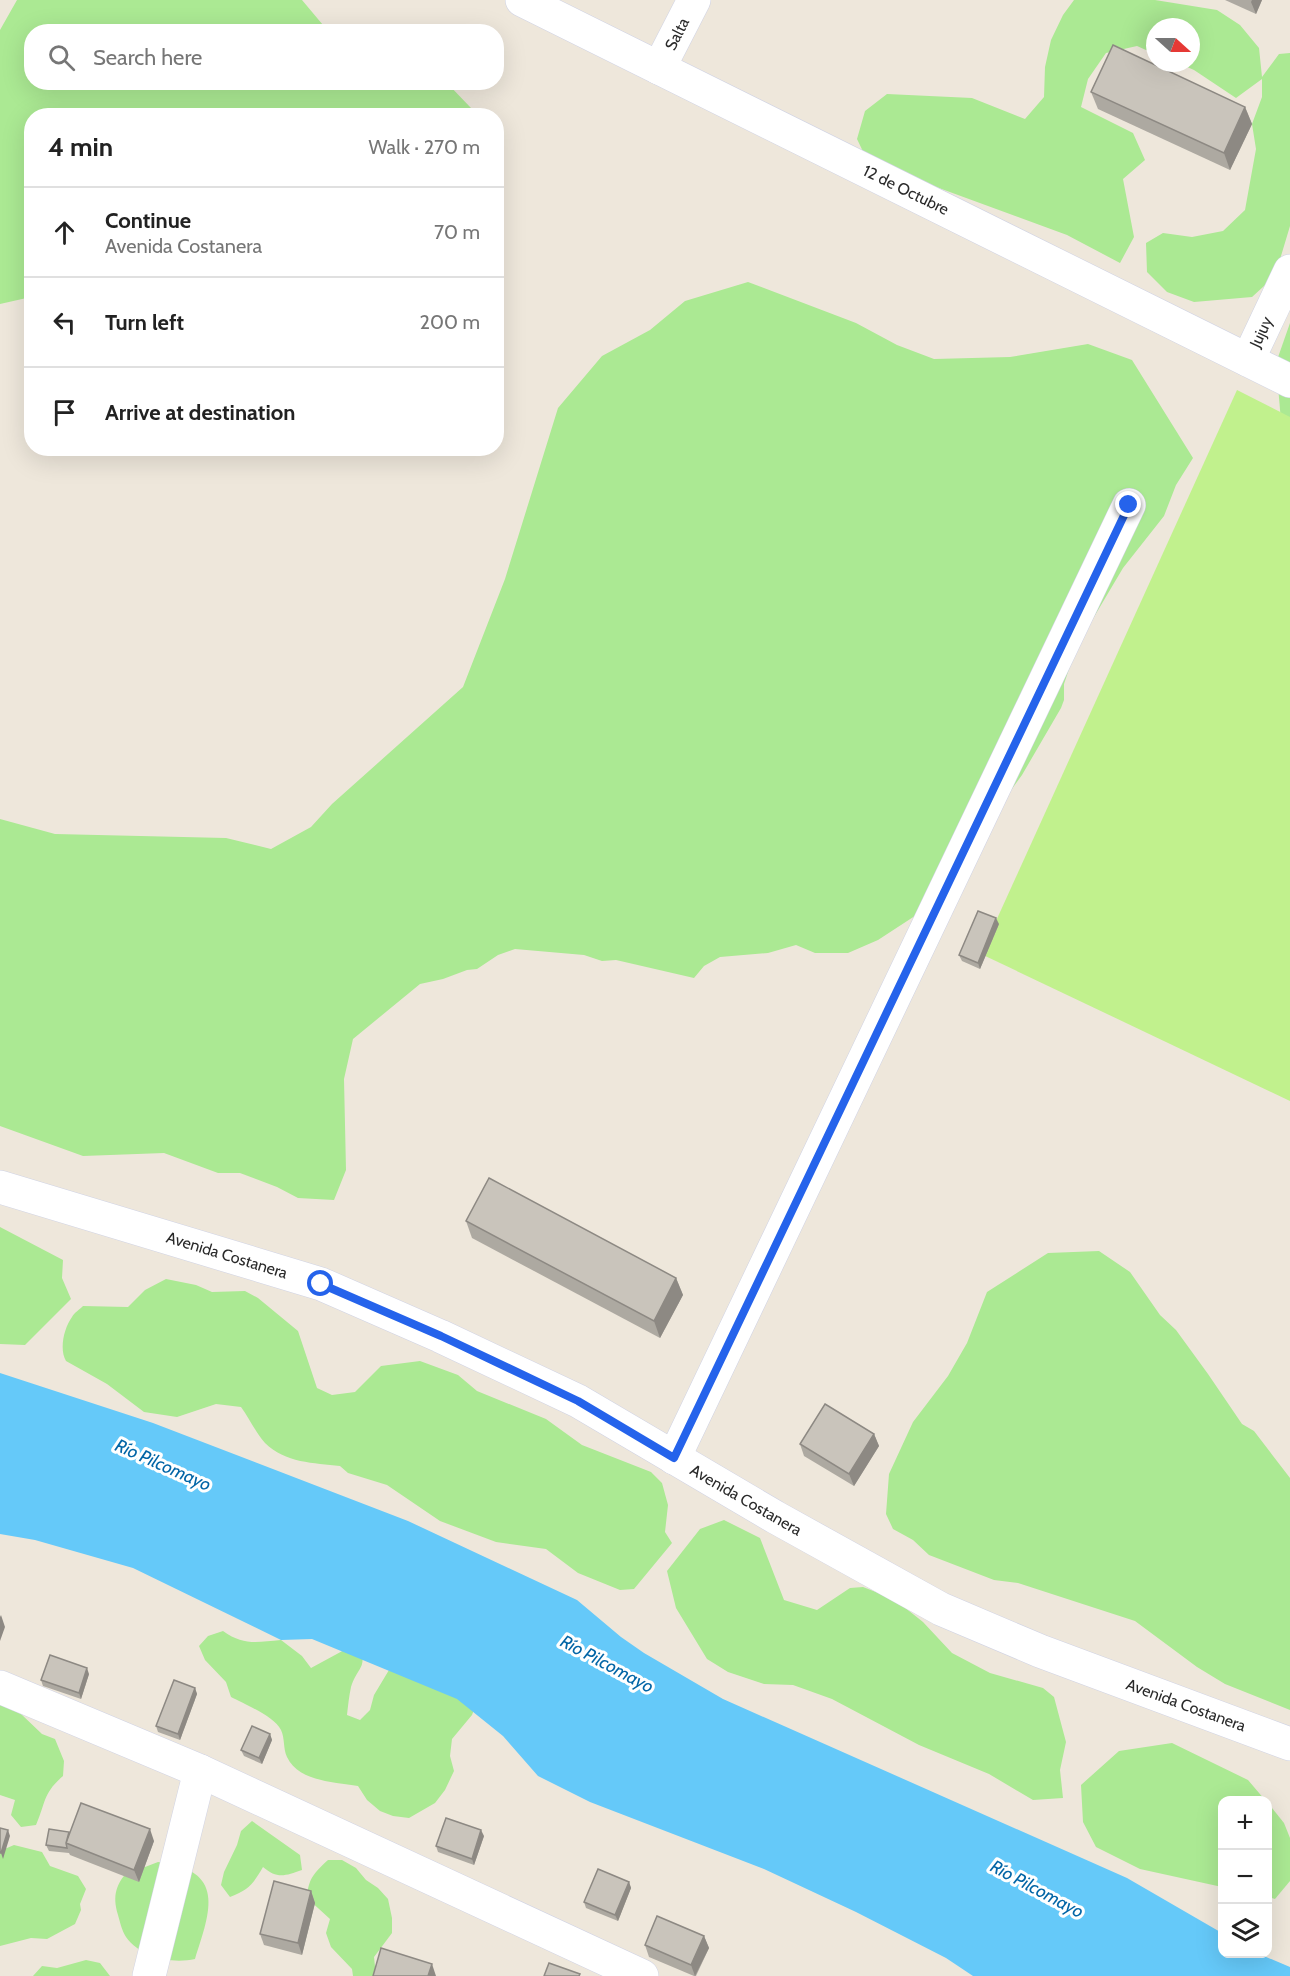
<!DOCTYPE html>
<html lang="en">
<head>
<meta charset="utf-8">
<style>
  body { margin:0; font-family:Cabin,sans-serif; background:#f6f6f6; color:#222 }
  .controls { position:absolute; right:18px; bottom:18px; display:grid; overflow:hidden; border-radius:12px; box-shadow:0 6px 24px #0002 }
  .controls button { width:54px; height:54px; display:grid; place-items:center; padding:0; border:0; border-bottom:2px solid #e0e0e0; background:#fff; color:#222; font:30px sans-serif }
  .compass { position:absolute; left:1146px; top:18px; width:54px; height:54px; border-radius:50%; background:#fff; box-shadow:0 6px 24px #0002; rotate:111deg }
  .stop { position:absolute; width:18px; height:18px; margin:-14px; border:4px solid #2563eb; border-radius:50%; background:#fff }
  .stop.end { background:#2563eb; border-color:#fff; box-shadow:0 2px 6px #0008 }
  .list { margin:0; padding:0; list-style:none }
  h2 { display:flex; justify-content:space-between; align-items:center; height:78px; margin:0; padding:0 24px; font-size:26px }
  h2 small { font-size:20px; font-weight:400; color:#767676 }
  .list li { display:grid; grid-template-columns:39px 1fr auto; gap:18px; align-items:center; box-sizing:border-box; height:90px; padding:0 24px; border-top:2px solid #e0e0e0 }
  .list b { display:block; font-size:22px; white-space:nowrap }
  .list p { margin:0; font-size:20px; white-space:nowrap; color:#767676 }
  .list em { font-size:20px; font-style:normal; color:#767676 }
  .icon { flex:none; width:33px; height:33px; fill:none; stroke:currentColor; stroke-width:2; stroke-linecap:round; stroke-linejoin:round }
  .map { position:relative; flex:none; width:1290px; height:1976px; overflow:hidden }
  .search { position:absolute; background:#fff; box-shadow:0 6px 24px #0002; left:24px; top:24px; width:480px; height:66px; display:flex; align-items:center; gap:15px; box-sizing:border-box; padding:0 21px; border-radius:24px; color:#767676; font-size:22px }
  .panel { position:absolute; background:#fff; box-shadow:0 6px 24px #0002; left:24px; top:108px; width:480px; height:348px; border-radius:24px }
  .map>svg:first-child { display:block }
  .green { fill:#abe993 }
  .pitch { fill:#c1f18d }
  .water { fill:#65c9f9 }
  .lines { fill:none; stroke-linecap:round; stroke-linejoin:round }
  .minor-casing { stroke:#d0d3e4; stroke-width:34 }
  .minor { stroke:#fff; stroke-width:33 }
  .wall { fill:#ada9a1 }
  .shaded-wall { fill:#8d8983 }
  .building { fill:#c9c4bb; stroke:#8d8983; stroke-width:1.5 }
  .route { stroke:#2563eb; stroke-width:8 }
  .labels { text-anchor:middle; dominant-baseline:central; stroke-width:6; stroke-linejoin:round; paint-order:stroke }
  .street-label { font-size:16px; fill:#2a2a2a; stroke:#fff }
  .water-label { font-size:18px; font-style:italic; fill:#0265a6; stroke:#fff }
</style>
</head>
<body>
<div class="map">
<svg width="1290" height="1976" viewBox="0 0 1290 1976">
  <rect width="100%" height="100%" fill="#eee7db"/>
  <g class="green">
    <polygon points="17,0 302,0 328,31 32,32 32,82 447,83 471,108 461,116 32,116 31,297 0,304 0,30"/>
    <polygon points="1074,0 1155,0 1217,10 1240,25 1259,48 1262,77 1279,54 1290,53 1290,226 1275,276 1252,297 1194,302 1167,292 1147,272 1146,243 1163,233 1192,237 1223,231 1245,210 1256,149 1252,124 1262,97 1262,79 1236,98 1194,70 1178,63 1191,63 1191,27 1155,27 1155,54 1137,46 1106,53 1088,79 1081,107 1133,133 1145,160 1123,179 1134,237 1120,263 1067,235 898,173 870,166 857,139 865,111 887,94 972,98 1025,119 1044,97 1045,67 1051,40 1063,15"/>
    <polygon points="748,282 856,323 897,345 934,359 1010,357 1088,344 1132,360 1193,458 1176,485 1164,516 1123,568 1091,622 1080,636 1064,684 1064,700 1061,708 1022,775 924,910 878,940 848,953 815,953 796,945 768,953 720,957 704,966 694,978 616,960 602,961 584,955 515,949 498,955 477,969 467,970 443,979 420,984 353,1039 344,1079 346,1170 334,1200 298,1198 277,1187 240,1173 218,1173 164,1153 83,1156 0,1126 0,819 55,834 226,838 271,849 311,827 332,804 463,687 505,579 558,408 602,356 650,330 685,301"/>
    <polygon points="1290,323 1290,424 1281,421 1276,363"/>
    <polygon points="0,1227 63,1260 62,1278 71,1299 25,1345 0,1344"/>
    <polygon points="1099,1251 1130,1272 1160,1315 1176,1330 1208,1374 1242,1424 1254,1431 1290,1478 1290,1710 1225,1684 1197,1667 1135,1621 1018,1583 994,1580 929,1555 913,1540 893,1529 886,1514 889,1474 913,1422 948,1376 967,1343 987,1292 1048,1253"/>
    <path d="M 166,1279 L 196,1285 L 212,1292 L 245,1291 L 258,1298 L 298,1331 L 317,1388 L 332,1395 L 355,1392 L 381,1366 L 420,1361 L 458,1375 L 477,1391 L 546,1419 L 582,1445 L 651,1472 L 662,1483 L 668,1505 L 665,1532 L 672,1543 L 634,1589 L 620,1590 L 578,1573 L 546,1549 L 496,1542 L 440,1521 L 387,1485 L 348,1473 L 340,1466 C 314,1463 285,1463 265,1443 C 256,1433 249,1418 241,1407 L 216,1404 L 177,1417 L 144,1412 L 107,1384 L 66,1361 C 59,1349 64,1328 72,1317 C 74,1313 80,1309 83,1306 L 128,1307 L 145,1290 Z"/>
    <polygon points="724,1520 760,1538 784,1600 817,1610 850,1588 863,1587 894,1599 923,1622 952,1653 990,1673 1043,1688 1054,1697 1066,1742 1060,1770 1063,1798 1033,1800 989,1774 919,1745 832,1699 793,1685 764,1684 728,1672 707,1659 676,1608 667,1571 700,1529"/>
    <path d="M 223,1631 C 244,1646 257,1642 281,1640 L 302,1656 L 311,1668 L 359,1642 C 368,1670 358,1665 351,1687 C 349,1696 348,1706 347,1715 L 360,1720 L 370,1710 L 374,1695 L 407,1640 L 483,1686 L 472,1715 L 452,1739 L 450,1756 L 454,1771 L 445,1790 L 435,1803 L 409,1818 L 393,1816 L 380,1811 L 367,1800 L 358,1786 C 335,1782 299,1782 287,1757 C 283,1749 285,1738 281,1730 C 274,1716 244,1704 231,1697 L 226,1682 L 205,1660 L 199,1646 L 208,1636 Z"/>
    <path d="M 0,1703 L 21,1714 L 42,1734 L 55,1739 L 64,1761 L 63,1776 C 43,1793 46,1802 36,1825 L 21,1827 L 11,1815 L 15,1800 L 0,1795 Z"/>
    <polygon points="1172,1743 1248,1780 1265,1800 1222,1800 1222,1887 1140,1869 1096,1847 1083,1822 1081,1785 1119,1751"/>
    <polygon points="1268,1803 1284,1823 1290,1838 1290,1881 1275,1899 1268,1897"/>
    <path d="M 252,1821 L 300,1855 L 302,1870 C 285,1876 277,1879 263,1867 C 253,1884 249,1890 230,1897 L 221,1885 L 224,1872 L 237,1845 L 241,1831 Z"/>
    <polygon points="14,1845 42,1852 50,1866 78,1876 86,1889 80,1904 81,1910 75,1924 47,1939 31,1938 0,1946 0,1851"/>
    <path d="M 328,1860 L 342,1860 L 356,1868 L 366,1880 L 378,1888 L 388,1899 L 392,1918 L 392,1933 L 374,1957 L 376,1976 L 353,1976 L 352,1969 L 331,1947 L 326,1933 L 330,1919 L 307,1898 C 308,1879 314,1873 328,1860 Z"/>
    <path d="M 158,1862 C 226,1870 211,1910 195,1959 C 172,1964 141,1958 126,1937 C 122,1931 120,1922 118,1915 C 112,1895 116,1883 131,1868 L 145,1867 Z"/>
    <polygon points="86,1960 100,1963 110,1976 33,1976 42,1966 57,1968"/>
  </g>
  <polygon class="pitch" points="1237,390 1290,417 1290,1101 981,954"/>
  <polygon class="water" points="0,1373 153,1423 408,1521 577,1600 621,1637 644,1653 723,1699 1127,1878 1222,1933 1222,1954 1259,1954 1290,1967 1290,1976 973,1976 946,1958 856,1912 764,1869 590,1802 538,1776 503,1736 457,1699 312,1639 281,1640 133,1568 35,1540 0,1534"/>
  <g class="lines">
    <g class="minor-casing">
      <g id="minor">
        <polyline points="522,0 1290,381"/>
        <polyline points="659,68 694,0"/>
        <polyline points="1248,360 1290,271"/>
        <polyline points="0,1187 321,1284 440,1336 578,1401 775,1517 941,1609 1040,1651 1290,1744"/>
        <polyline points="674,1458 1129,505"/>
        <polyline points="0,1687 200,1771 642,1976"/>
        <polyline points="149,1976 200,1771"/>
      </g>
    </g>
    <use href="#minor" class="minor"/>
  </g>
  <g class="wall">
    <polygon points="1225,0 1262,0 1256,14"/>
    <polygon points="1091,92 1245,107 1252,124 1230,170 1098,109"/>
    <polygon points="999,924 980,969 962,961 959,955"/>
    <polygon points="466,1221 676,1278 683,1295 660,1338 472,1238"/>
    <polygon points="874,1434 879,1446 854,1486 804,1456 800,1444"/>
    <polygon points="89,1674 81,1699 43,1686 41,1680"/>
    <polygon points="195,1688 197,1694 180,1740 158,1732 156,1726"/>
    <polygon points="270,1734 272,1740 262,1764 244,1756 241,1750"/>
    <polygon points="69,1832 154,1841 139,1882 70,1855 69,1853 49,1851 46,1845"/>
    <polygon points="484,1836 474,1865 438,1852 436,1846"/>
    <polygon points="629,1882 631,1888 618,1921 586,1908 584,1902"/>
    <polygon points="311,1891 315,1903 302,1955 264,1945 260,1934"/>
    <polygon points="704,1936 709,1948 696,1976 694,1976 649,1957 645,1945"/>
  </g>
  <g class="shaded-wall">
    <polygon points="1252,0 1262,0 1256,14 1251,2"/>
    <polygon points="1245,107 1252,124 1230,170 1224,153"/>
    <polygon points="996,918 999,924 980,969 978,963"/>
    <polygon points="676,1278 683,1295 660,1338 654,1321"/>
    <polygon points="874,1434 879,1446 854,1486 849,1474"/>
    <polygon points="1,1615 5,1627 0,1641 0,1617"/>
    <polygon points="87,1668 89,1674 81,1699 79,1693"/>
    <polygon points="195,1688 197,1694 180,1740 178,1734"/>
    <polygon points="270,1734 272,1740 262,1764 259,1758"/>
    <polygon points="150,1829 154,1841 139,1882 134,1870"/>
    <polygon points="8,1830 10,1836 3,1859 1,1853"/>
    <polygon points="481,1830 484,1836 474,1865 472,1859"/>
    <polygon points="629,1882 631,1888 618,1921 615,1915"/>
    <polygon points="311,1891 315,1903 302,1955 298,1943"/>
    <polygon points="704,1936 709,1948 695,1976 691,1965"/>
    <polygon points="432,1964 436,1976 428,1976"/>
  </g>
  <g class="building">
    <polygon points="1113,45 1245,107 1224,153 1091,92"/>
    <polygon points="978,911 996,918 978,963 959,955"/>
    <polygon points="489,1178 676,1278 654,1321 466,1221"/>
    <polygon points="825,1404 874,1434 849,1474 800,1444"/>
    <polygon points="50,1655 87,1668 79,1693 41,1680"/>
    <polygon points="174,1680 195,1688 178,1734 156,1726"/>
    <polygon points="252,1726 270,1734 259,1758 241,1750"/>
    <polygon points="81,1803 150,1829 134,1870 66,1843"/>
    <polygon points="446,1818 481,1830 472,1859 436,1846"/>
    <polygon points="0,1828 8,1830 1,1853 0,1853"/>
    <polygon points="49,1829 69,1832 66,1843 67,1848 46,1845"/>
    <polygon points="598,1869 629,1882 615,1915 584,1902"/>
    <polygon points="274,1881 311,1891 298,1943 260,1934"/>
    <polygon points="657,1916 704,1936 691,1965 645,1945"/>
    <polygon points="381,1948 432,1964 428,1976 373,1976"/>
    <polygon points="549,1963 580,1974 579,1976 544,1976"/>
  </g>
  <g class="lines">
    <polyline class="route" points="321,1284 441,1336 578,1401 674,1458 1129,505"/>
  </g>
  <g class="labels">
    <g class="street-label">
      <text transform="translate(677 34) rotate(-63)">Salta</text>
      <text transform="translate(906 190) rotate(26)">12 de Octubre</text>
      <text transform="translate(1261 332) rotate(-65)">Jujuy</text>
      <text transform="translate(227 1255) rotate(17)">Avenida Costanera</text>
      <text transform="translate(746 1500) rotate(30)">Avenida Costanera</text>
      <text transform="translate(1186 1705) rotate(20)">Avenida Costanera</text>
    </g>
    <g class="water-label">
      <text transform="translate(163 1465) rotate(24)">Río Pilcomayo</text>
      <text transform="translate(607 1664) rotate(28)">Río Pilcomayo</text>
      <text transform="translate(1037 1889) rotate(28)">Río Pilcomayo</text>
    </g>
  </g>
</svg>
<div class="controls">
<button>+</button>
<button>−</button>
<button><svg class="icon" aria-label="layers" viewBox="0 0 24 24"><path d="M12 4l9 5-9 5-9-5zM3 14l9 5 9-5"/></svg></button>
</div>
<svg class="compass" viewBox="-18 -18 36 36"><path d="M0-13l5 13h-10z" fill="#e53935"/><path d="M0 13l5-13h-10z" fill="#767676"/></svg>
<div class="stop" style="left:321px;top:1284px"></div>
<div class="stop end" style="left:1129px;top:505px"></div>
<div class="search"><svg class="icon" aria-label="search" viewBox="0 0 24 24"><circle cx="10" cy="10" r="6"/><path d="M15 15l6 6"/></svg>Search here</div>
<section class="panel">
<h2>4 min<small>Walk · 270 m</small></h2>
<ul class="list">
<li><svg class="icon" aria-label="ahead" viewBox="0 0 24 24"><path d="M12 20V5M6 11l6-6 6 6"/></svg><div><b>Continue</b><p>Avenida Costanera</p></div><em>70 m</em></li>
<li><svg class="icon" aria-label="left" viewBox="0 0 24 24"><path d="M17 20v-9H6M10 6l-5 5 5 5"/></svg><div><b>Turn left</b></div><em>200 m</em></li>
<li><svg class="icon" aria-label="arrive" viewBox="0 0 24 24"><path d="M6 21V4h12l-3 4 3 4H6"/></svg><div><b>Arrive at destination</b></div></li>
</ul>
</section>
</div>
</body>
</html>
